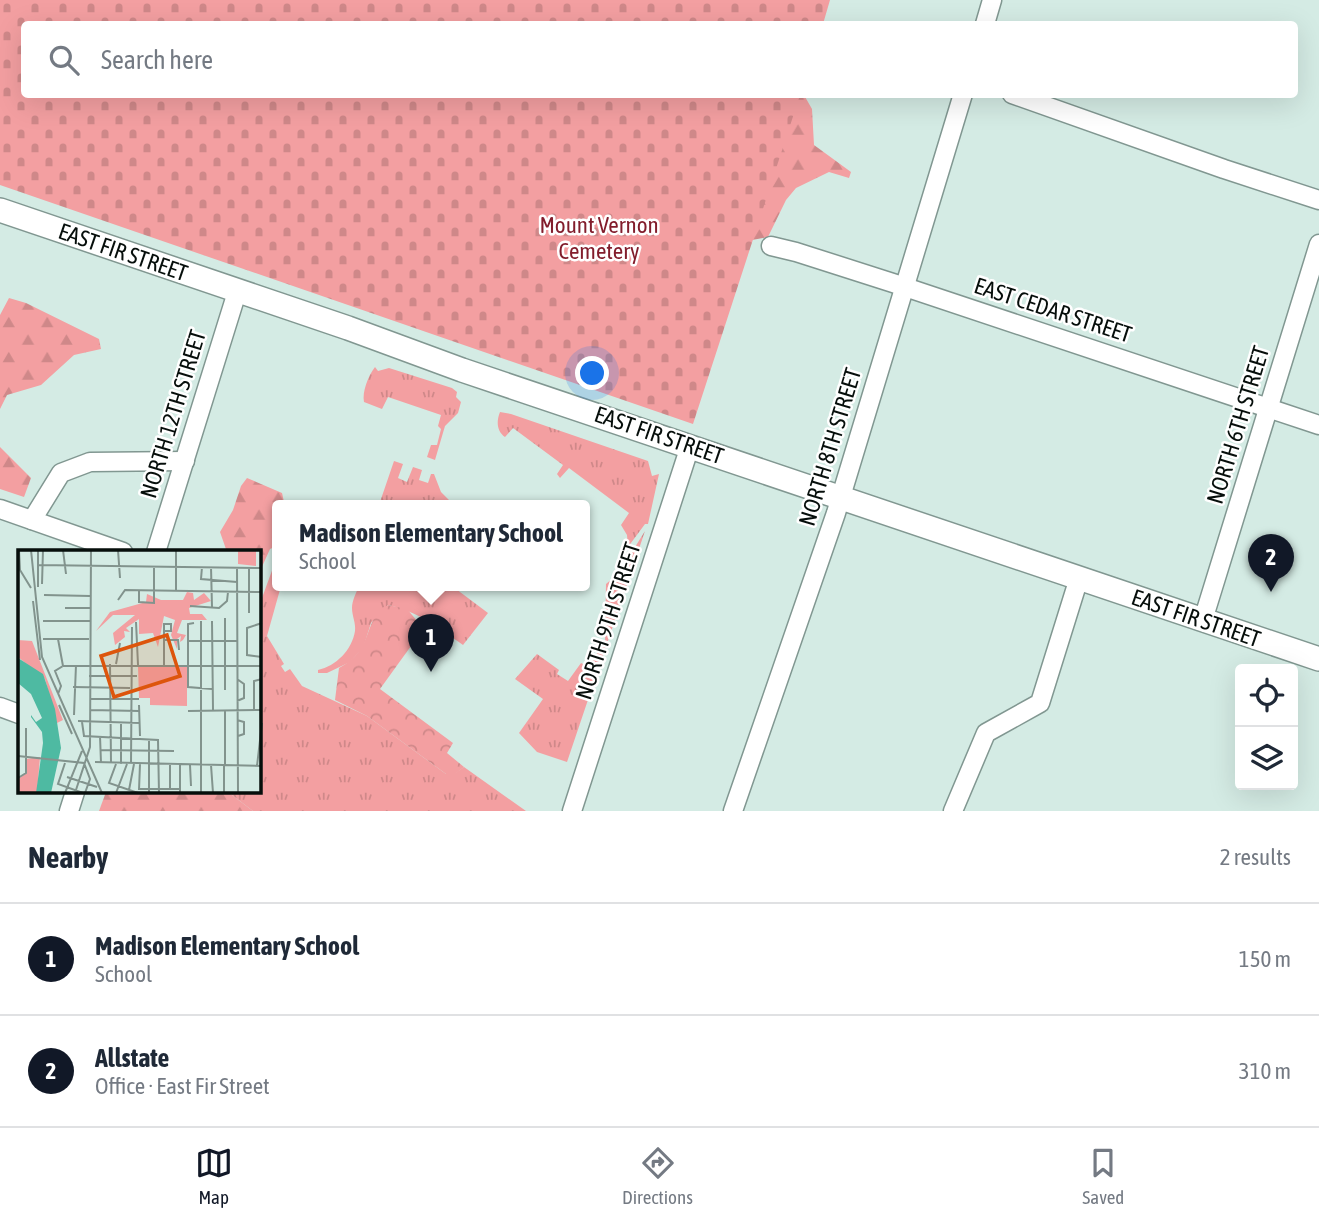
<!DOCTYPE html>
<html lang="en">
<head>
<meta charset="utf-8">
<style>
  body { margin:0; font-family:"Asap Condensed",sans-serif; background:#f2f2f3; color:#1f2937 }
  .controls { position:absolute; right:21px; bottom:21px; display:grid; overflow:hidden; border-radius:7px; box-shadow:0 7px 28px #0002 }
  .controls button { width:63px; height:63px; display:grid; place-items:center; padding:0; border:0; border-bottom:2px solid #e0e1e3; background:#fff; color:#1f2937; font:35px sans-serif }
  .you { position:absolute; left:593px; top:374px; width:24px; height:24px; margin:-18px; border:5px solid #fff; border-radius:50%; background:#1a73e8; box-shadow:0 0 0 10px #1a73e833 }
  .badge { display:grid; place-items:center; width:46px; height:46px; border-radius:50%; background:#111827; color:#fff; font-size:23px; font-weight:700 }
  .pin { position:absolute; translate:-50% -58px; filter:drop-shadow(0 2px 4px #0008) }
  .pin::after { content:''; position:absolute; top:37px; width:24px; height:21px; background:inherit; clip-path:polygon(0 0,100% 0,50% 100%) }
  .popup { position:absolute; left:272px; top:500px; width:318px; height:91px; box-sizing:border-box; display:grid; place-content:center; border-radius:7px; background:#fff; filter:drop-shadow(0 2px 5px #0005); font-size:23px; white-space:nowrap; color:#747a83 }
  .popup b { font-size:26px; color:#1f2937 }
  .popup::after { content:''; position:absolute; left:50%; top:100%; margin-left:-14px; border:14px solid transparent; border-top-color:#fff }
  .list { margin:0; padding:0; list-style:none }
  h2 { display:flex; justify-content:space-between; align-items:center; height:91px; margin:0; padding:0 28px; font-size:30px }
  h2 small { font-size:23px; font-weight:400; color:#747a83 }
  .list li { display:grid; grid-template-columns:46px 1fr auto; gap:21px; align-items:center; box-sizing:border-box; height:112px; padding:0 28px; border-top:2px solid #e0e1e3 }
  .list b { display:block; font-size:26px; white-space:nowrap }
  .list p { margin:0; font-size:23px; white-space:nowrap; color:#747a83 }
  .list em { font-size:23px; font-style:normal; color:#747a83 }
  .icon { flex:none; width:38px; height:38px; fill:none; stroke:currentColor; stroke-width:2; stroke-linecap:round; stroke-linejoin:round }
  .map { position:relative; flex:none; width:1319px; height:811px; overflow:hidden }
  .search { position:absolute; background:#fff; box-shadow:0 7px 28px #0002; left:21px; right:21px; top:21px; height:77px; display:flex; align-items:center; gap:18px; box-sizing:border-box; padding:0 24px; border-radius:7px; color:#747a83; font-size:26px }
  .sheet { height:315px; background:#fff }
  nav { display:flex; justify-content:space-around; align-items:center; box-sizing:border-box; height:98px; border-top:2px solid #e0e1e3; background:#fff; font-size:19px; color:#747a83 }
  nav a { display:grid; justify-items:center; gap:4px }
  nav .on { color:#111827 }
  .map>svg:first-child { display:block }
  .grass { fill:url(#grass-tufts) }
  .forest { fill:url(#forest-firs) }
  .cemetery { fill:url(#cemetery-stones) }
  .park { fill:url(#park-crowns) }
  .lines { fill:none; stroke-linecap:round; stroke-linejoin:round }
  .minor-casing { stroke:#819791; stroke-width:21 }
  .tertiary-casing { stroke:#819791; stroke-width:26 }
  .minor { stroke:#fff; stroke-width:18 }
  .tertiary { stroke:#fff; stroke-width:23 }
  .labels { text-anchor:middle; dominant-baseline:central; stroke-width:5; stroke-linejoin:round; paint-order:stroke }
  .park-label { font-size:23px; fill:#821d2c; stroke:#fff }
  .street-label { font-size:23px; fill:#060e0b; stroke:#fff }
  .inset-road { fill:none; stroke:#82938d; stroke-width:2 }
  .view { fill:#dd550c; fill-opacity:0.15; stroke:#dd550c; stroke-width:3.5 }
  .inset-edge { fill:none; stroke:#060e0b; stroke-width:3.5 }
</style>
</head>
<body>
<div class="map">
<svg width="1319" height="811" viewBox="0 0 1319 811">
  <defs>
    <pattern id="grass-tufts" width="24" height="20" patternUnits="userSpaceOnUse" patternTransform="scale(1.75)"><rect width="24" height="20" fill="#f39fa1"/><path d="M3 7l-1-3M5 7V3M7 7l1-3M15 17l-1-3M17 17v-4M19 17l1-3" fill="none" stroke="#cf8889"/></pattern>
    <pattern id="forest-firs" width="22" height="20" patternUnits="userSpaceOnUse" patternTransform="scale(1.75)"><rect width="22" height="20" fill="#f39fa1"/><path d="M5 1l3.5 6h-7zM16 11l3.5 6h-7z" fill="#cf8889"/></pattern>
    <pattern id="cemetery-stones" width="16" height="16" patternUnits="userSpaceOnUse" patternTransform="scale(1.75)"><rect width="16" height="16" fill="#f39fa1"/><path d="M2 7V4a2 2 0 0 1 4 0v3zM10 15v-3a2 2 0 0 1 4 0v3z" fill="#cf8889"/></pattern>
    <pattern id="park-crowns" width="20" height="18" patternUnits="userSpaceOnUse" patternTransform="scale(1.75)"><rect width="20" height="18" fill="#f39fa1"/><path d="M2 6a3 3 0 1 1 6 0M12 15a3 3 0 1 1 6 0" fill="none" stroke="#cf8889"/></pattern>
  </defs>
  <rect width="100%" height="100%" fill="#d4ebe4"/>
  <g class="grass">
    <path d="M 375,367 L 378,371 L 389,368 L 452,388 L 457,392 L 456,397 L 461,402 L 458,413 L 445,426 L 435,460 L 427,457 L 431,445 L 437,445 L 441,429 L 438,426 L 441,415 L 388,397 L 382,409 L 364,402 C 362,392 368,376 375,367 Z"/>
    <path d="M 500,412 L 511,414 L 648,461 L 652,476 L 659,474 L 648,524 L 645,524 L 628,547 L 627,535 L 621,525 L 629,513 L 569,468 L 560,478 L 557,474 L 563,465 L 513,428 L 505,437 C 497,431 496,422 500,412 Z"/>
    <polygon points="394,461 403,464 398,478 407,482 413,467 422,470 419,480 428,483 431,474 434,474 441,492 455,506 430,506 424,501 420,506 412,503 410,506 389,506 380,502"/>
    <polygon points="645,531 567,762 537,752 519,733 543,699 515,679 537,654 559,670 557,674 568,681 581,663 587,666 605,644 606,584 619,573"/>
    <polygon points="277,557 277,586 281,586 267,636 284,664 281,666 285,672 290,669 302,686 367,716 446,774 454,774 464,767 526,811 253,811 228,792 259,792 259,606"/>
    <path d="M 359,586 L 452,586 L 488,613 L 463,645 C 439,628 417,611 388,605 L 371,623 L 363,648 L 350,662 L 327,673 L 318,673 L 318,670 C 336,666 352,650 355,631 C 356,623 352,616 352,608 C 352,601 356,593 359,586 Z"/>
  </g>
  <g class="forest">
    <polygon points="779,95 804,95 812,109 814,145 851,172 849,178 829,172 796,188 786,200 768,237 747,241"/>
    <polygon points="9,298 26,303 99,339 101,349 74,355 41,385 7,395 0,409 0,315"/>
    <polygon points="0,447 31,478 24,497 0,489"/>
    <polygon points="247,478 282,493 285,506 277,506 277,546 270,549 261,569 259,569 259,552 227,552 220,532 233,510 241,486"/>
    <polygon points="106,792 228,792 253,811 99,811"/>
  </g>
  <polygon class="cemetery" points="0,0 830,0 823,24 24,24 24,94 800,95 693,424 0,185"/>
  <path class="park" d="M 388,605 L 407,609 L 418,622 L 411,646 L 380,689 L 453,743 L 447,753 L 464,767 L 455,774 L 446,774 L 367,716 L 335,700 L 339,668 C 376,649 361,620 388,605 Z"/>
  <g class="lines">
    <g class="minor-casing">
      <g id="minor">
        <polyline points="985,24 992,0"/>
        <polyline points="1012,94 1224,169 1319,200"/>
        <polyline points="771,246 796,252 893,283 1319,425"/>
        <polyline points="0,509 123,552"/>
        <polyline points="32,520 61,473 90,462 185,461"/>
        <polyline points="156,552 237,292"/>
        <polyline points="1203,620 1319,244"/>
        <polyline points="0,707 19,714"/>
        <polyline points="69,811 75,792"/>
        <polyline points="572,811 690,446"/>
        <polyline points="733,811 836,513 963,94"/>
        <polyline points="953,811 986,733 1040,703 1079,578"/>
      </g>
    </g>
    <g class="tertiary-casing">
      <polyline id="tertiary" points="0,210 348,328 462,370 1319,659"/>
    </g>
    <use href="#minor" class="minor"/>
    <use href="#tertiary" class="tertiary"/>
  </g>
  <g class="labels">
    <g class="park-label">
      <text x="599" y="225">Mount Vernon<tspan x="599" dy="26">Cemetery</tspan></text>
    </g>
    <g class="street-label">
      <text transform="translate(123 252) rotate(19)">EAST FIR STREET</text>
      <text transform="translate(1053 310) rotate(18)">EAST CEDAR STREET</text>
      <text transform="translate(173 414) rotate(-73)">NORTH 12TH STREET</text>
      <text transform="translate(1238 425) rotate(-73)">NORTH 6TH STREET</text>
      <text transform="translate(659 435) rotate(19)">EAST FIR STREET</text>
      <text transform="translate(830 447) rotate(-73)">NORTH 8TH STREET</text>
      <text transform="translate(1196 618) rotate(19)">EAST FIR STREET</text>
      <text transform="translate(608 621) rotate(-72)">NORTH 9TH STREET</text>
    </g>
  </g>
  <g transform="translate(18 550)">
    <rect width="243" height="243" fill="#d4ebe4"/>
    <path d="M 169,42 L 175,43 L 176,50 L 186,43 L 193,51 L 171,58 L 172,64 L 184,64 L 189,70 L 164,70 L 159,83 L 168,85 L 165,90 L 162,92 L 163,86 L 159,89 L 159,99 L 153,85 L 157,70 L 146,66 L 140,97 L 135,83 L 121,84 L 121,69 L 108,78 L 112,82 L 106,81 L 107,87 L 97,95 L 95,83 L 117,65 L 95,65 L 78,81 L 92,62 L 128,52 L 129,44 L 143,50 L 165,50 Z" fill="#f39fa1"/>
    <path d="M 220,0 L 238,0 L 238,16 L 220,14 ZM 120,116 L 169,117 L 169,156 L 132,155 L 132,148 L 121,148 Z" fill="#f39fa1"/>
    <path d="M 0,90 L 14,91 L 45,170 L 39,173 L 27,129 L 0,107 ZM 22,207 L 19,243 L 0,243 L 0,229 L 9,223 L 8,209 Z" fill="#f39fa1"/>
    <path d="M 0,108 L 25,124 L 37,159 L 43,198 L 33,243 L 18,243 L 25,193 L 24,182 L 13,167 L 13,165 L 18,172 L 24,168 L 13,144 L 0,133 Z" fill="#4ebaa2"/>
    <path class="inset-road" d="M 1,0 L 2,20 L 13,38M 13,0 L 24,107 L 84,243M 45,0 L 48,24M 100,0 L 102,28M 20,15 L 244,18M 184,17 L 183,29 L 219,32M 193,17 L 194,57M 219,17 L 220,243M 231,18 L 231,63M 24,34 L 25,0M 20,37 L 20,0M 121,40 L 121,52 L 136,53 L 136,16M 158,41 L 158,0M 26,45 L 72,46M 100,50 L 107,40 L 244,42M 15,51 L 22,110M 172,56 L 201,58 L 209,51 L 210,42M 47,58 L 72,58M 25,71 L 72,71M 183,71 L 183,243M 194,71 L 195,160M 118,72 L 120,115M 176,73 L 170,74 L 170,137 L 194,139M 244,73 L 229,78 L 229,105 L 244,107M 146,81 L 153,81 L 153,74 L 146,74 L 146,115M 25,89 L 71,89M 40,89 L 45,116M 146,90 L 160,90 L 161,100M 170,91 L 219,91M 92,114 L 93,213M 98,114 L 102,93M 45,116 L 244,116M 71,126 L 119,126M 219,129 L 226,134 L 226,148 L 219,151M 55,137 L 112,138M 207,140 L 207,68M 40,144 L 43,136 L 37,121 L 45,116M 72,149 L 121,149M 41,155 L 54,184M 121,155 L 122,186M 72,160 L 121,161M 207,160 L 207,215M 236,160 L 236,131 L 244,129M 170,161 L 244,160M 56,165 L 58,115M 219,170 L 226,172 L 226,184 L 220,186M 60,171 L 122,173M 64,172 L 66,186 L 140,190 L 141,243M 103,172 L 103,214M 82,186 L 83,213M 82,200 L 156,201M 0,206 L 66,213 L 72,229 L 67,243M 77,212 L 244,216M 47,213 L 40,234 L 65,243M 98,214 L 91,233 L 120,243M 113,214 L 114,77M 152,215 L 152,239M 172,215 L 173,236M 193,215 L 195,243M 206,215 L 206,243M 239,216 L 244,173M 49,227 L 79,237M 0,228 L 8,223 L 8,178M 121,239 L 162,239M 111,240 L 116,214M 121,240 L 122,214M 47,243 L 64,201M 57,243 L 72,197 L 73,0M 98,243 L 109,214M 131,243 L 131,189M 162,243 L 162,215"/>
    <path class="view" d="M 149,85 L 162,126 L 96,147 L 83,106 Z"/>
    <rect width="243" height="243" class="inset-edge"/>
  </g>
</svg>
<div class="controls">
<button><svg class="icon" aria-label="locate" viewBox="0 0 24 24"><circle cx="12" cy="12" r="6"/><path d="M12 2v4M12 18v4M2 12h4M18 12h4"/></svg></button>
<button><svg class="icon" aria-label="layers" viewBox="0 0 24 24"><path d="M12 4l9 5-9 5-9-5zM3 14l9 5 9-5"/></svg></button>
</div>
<div class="you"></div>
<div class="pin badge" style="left:431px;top:672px">1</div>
<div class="popup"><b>Madison Elementary School</b>School</div>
<div class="pin badge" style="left:1271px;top:592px">2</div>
<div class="search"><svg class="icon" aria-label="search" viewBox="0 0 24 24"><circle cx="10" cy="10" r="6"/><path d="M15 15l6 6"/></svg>Search here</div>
</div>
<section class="sheet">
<h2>Nearby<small>2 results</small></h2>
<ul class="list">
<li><span class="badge">1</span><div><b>Madison Elementary School</b><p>School</p></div><em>150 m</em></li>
<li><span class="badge">2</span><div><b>Allstate</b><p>Office · East Fir Street</p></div><em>310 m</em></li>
</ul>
</section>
<nav>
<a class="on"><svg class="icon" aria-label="map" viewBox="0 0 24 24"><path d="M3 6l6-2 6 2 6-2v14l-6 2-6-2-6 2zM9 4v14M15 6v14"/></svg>Map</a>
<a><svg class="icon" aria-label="directions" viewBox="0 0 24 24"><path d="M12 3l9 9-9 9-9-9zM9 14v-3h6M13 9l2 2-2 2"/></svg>Directions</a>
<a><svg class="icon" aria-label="saved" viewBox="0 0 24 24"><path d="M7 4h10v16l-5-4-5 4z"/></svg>Saved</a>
</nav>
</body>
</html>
